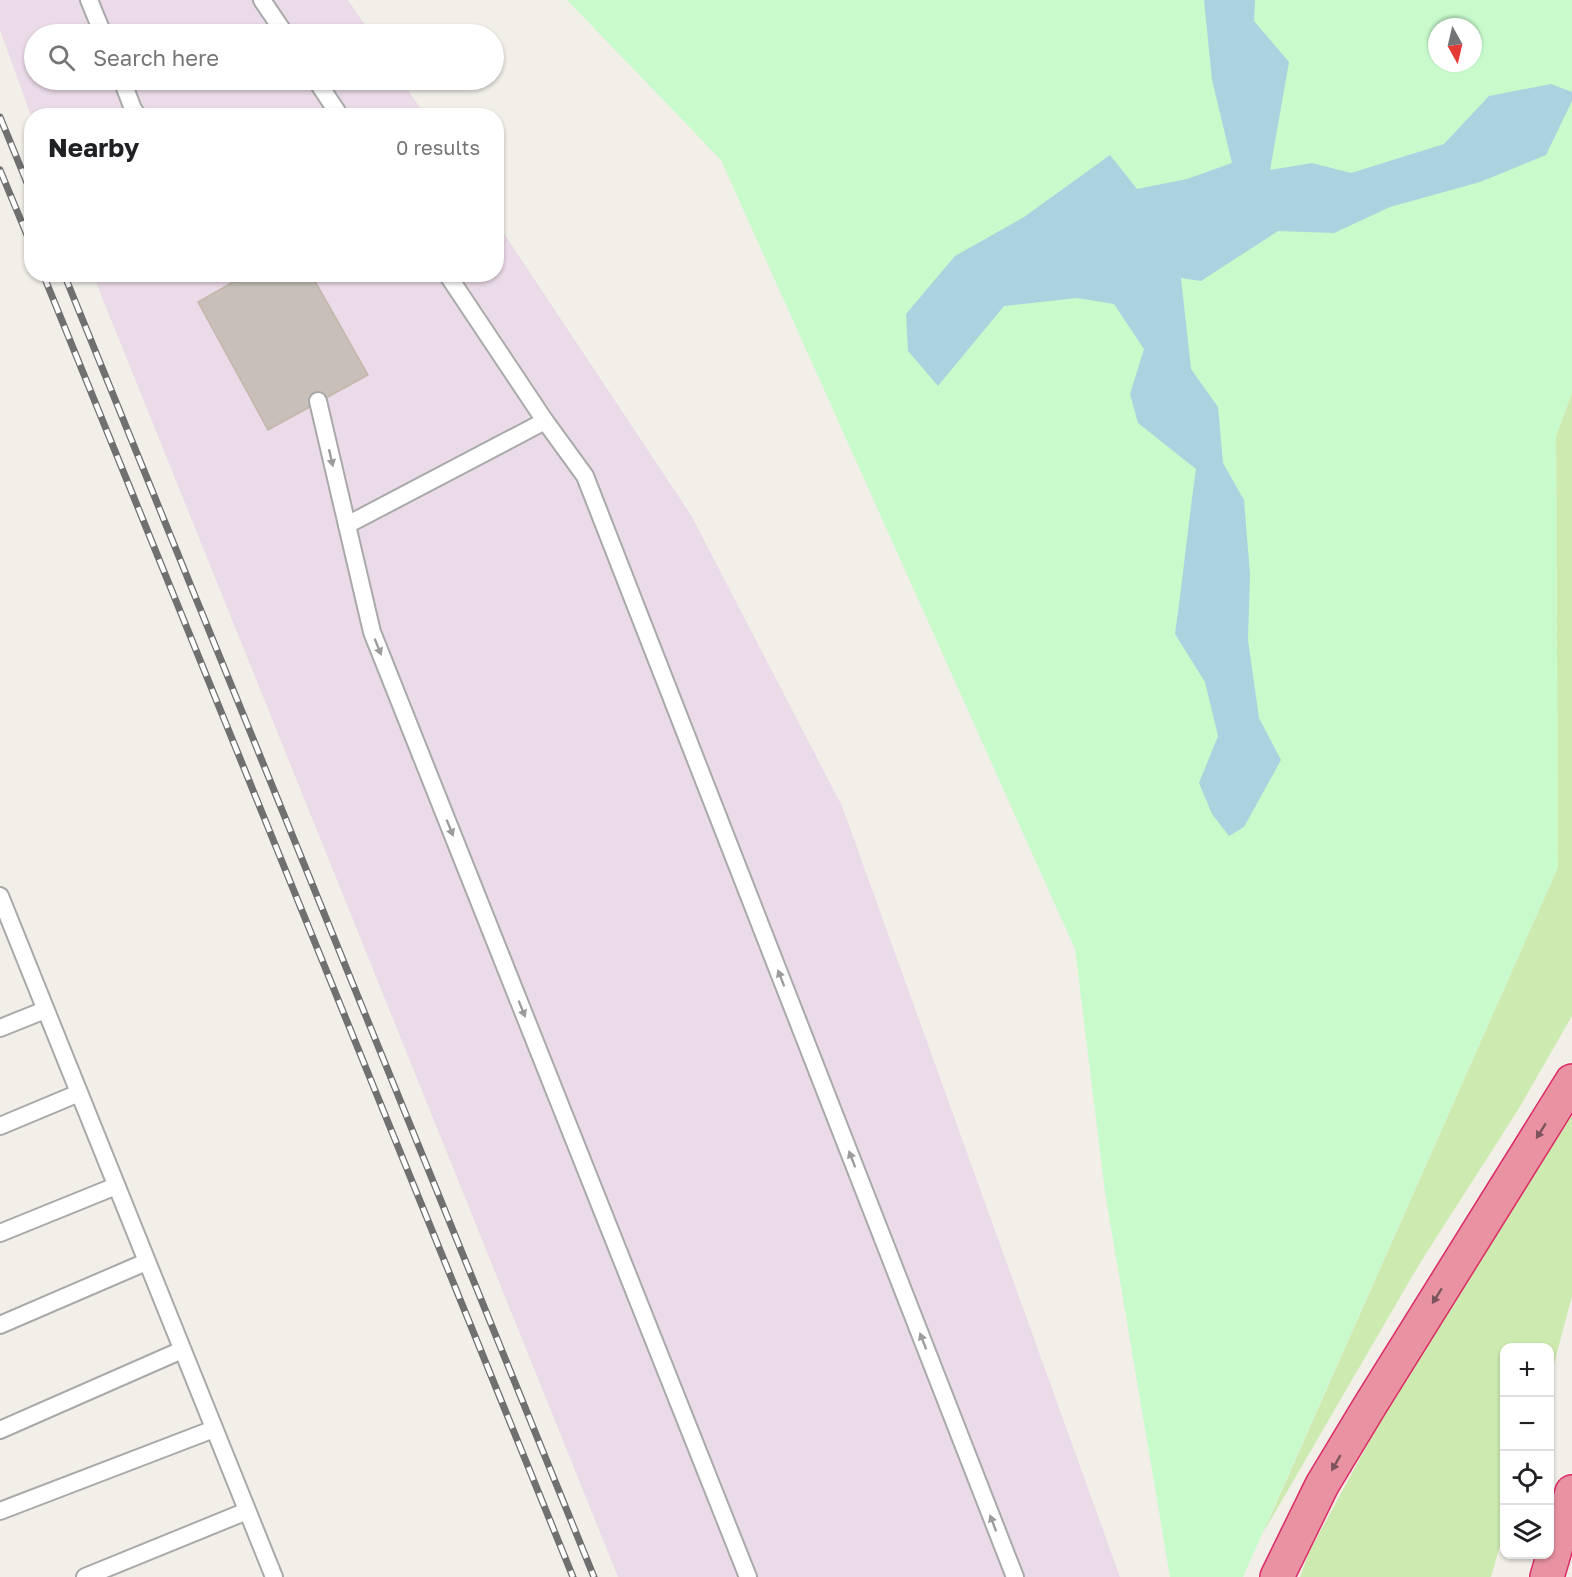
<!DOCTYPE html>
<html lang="en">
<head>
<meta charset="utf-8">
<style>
  body { margin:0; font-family:"Golos Text",sans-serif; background:#f2f2f2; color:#202124 }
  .controls { position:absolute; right:18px; bottom:18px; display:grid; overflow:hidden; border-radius:12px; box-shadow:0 2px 4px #0004 }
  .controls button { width:54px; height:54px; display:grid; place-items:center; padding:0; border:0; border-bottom:2px solid #e0e0e0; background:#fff; color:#202124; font:30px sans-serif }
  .compass { position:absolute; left:1428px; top:18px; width:54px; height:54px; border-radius:50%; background:#fff; box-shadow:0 2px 4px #0004; rotate:172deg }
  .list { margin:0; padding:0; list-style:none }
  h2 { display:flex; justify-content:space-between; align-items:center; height:78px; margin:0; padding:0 24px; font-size:26px }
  h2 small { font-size:20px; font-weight:400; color:#757577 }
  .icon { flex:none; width:33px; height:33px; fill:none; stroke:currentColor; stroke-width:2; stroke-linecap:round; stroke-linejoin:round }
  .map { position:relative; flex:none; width:1572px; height:1577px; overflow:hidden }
  .search { position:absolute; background:#fff; box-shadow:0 2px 4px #0004; left:24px; top:24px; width:480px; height:66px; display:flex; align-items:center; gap:15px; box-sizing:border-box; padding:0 21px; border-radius:33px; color:#757577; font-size:22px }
  .panel { position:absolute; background:#fff; box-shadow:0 2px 4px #0004; left:24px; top:108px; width:480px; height:174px; border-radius:24px }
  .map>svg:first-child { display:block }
  .industrial { fill:#ebdbe8 }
  .grass { fill:#cdebb0 }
  .park { fill:#c8facc; fill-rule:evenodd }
  .water { fill:#aad3df }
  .building { fill:#c7bfb8; stroke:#c4b6ab; stroke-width:1.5 }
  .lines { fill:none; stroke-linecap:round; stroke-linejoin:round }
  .service-casing { stroke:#a9a9a9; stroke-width:20 }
  .motorway-casing { stroke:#dc2a67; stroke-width:36 }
  .service { stroke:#fff; stroke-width:16 }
  .motorway { stroke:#e892a2; stroke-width:33 }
  .rail-casing { stroke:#707070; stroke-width:7 }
  .rail { stroke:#fff; stroke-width:4.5; stroke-dasharray:14; stroke-linecap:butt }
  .oneway { fill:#9c9c9c }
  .oneway2 { fill:#7b545c }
</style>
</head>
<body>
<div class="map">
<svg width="1572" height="1577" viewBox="0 0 1572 1577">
  <rect width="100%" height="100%" fill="#f2efe9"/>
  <g class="industrial">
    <polygon points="0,0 348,0 371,34 34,34 34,80 401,80 425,115 31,116 0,30"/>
    <polygon points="497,223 691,515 842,806 1120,1577 618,1577 93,275 496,274"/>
  </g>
  <g class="grass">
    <polygon points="1572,393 1572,1016 1518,1110 1420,1263 1263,1533 1558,867 1556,436"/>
    <polygon points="1572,1115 1572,1296 1550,1379 1550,1348 1504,1348 1504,1532 1491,1577 1300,1577 1309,1552 1396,1392"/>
  </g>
  <path class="park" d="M 567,0 L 1572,0 L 1572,393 L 1556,436 L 1558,867 L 1243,1577 L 1170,1577 L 1105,1192 L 1075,949 L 721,160 ZM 1437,27 L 1473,27 L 1473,63 L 1437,63 Z"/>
  <path class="water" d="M 1204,0 L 1255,0 L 1254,21 L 1289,62 L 1270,170 L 1312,163 L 1351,173 L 1444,144 L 1489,96 L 1551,84 L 1572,92 L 1572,101 L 1546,155 L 1480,182 L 1390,207 L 1334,233 L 1278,231 L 1201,281 L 1181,278 L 1191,369 L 1218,407 L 1223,463 L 1244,500 L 1250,574 L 1248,640 L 1259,718 L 1281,760 L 1244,827 L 1229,836 L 1212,814 L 1199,783 L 1218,736 L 1205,682 L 1175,634 C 1183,579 1188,524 1196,469 L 1138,423 L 1130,394 L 1144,349 L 1114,304 L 1077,298 L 1004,306 L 938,386 L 908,351 L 906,314 L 955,256 L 1024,217 L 1110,155 L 1137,189 L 1187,179 L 1232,163 L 1212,80 Z"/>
  <polygon class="building" points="247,274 311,274 368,375 268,430 198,302"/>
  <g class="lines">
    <g class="service-casing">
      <g id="service">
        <polyline points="89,0 103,34"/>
        <polyline points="262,0 285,34"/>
        <polyline points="122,80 133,109 138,116"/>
        <polyline points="316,80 340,116"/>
        <polyline points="447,274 545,421 585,476 1015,1577"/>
        <polyline points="318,401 372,632 748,1577"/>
        <polyline points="347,525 545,421"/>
        <polyline points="0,896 274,1577"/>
        <polyline points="0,1028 45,1010"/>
        <polyline points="0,1126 79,1093"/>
        <polyline points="0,1233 116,1186"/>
        <polyline points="0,1325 146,1262"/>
        <polyline points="0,1430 182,1350"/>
        <polyline points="0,1511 214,1429"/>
        <polyline points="85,1577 247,1511"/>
      </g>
    </g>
    <g class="motorway-casing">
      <g id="motorway">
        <polyline points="1277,1577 1322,1485 1369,1407 1572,1081"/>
        <polyline points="1547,1577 1572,1492"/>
      </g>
    </g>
    <use href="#service" class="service"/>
    <use href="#motorway" class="motorway"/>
    <g class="rail-casing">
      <g id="rail">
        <polyline points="0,117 32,195"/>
        <polyline points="0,170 32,247"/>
        <polyline points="43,274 573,1577"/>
        <polyline points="64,274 594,1577"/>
      </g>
    </g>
    <use href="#rail" class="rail"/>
  </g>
  <defs><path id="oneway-solid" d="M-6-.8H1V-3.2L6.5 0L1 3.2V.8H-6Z" transform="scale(1.5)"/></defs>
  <g class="oneway">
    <use href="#oneway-solid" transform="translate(331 458) rotate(77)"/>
    <use href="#oneway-solid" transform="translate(378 647) rotate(68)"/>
    <use href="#oneway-solid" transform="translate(450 828) rotate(68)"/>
    <use href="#oneway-solid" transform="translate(781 978) rotate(-111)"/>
    <use href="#oneway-solid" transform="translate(522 1009) rotate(68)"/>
    <use href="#oneway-solid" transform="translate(852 1159) rotate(-111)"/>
    <use href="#oneway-solid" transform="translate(923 1341) rotate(-111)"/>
    <use href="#oneway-solid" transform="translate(993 1523) rotate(-111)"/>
  </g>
  <g class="oneway2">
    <use href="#oneway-solid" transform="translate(1541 1131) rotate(122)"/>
    <use href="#oneway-solid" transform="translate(1437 1296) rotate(122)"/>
    <use href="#oneway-solid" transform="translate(1336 1463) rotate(120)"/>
  </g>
</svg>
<div class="controls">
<button>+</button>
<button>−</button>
<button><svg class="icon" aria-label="locate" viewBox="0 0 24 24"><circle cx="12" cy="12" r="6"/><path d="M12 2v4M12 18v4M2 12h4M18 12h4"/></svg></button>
<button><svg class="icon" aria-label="layers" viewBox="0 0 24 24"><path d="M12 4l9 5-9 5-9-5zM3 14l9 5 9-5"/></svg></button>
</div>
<svg class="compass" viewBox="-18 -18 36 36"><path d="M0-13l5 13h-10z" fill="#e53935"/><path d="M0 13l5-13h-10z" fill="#757577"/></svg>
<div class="search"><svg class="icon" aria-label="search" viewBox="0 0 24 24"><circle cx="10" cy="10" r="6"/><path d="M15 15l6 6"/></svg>Search here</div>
<section class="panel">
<h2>Nearby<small>0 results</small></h2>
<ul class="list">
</ul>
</section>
</div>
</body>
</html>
